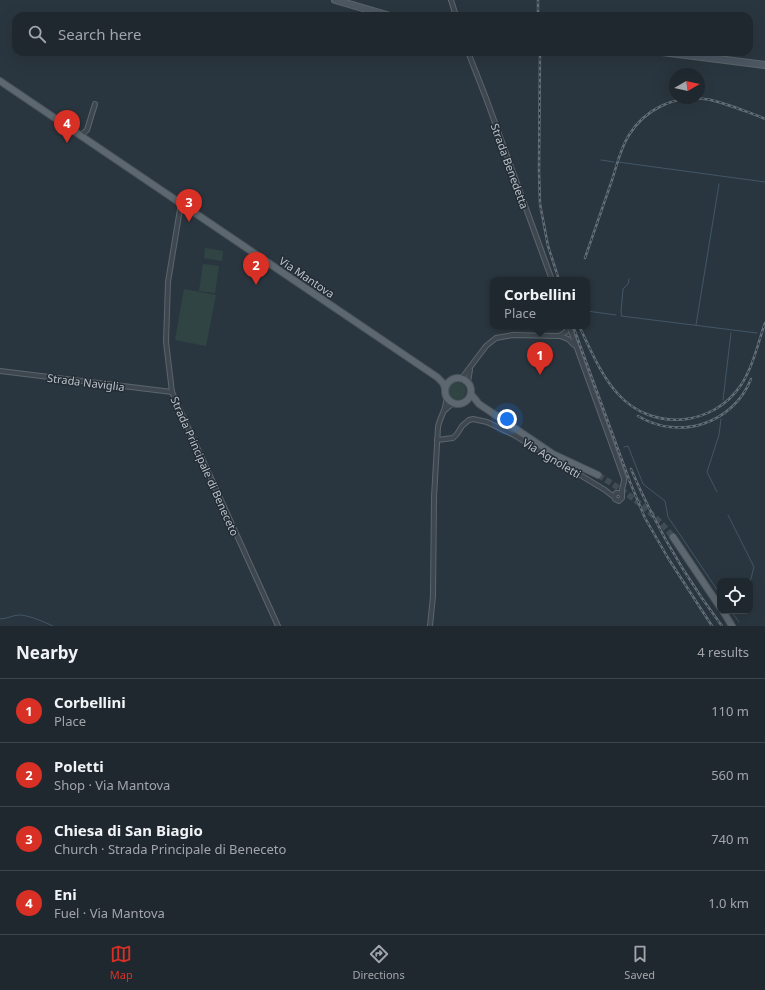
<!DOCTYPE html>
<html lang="en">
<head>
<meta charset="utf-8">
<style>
  body { margin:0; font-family:"Noto Sans",sans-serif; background:#283037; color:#f1f3f6 }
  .controls { position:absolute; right:12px; bottom:12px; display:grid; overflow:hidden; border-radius:8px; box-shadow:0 4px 16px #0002 }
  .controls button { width:36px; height:36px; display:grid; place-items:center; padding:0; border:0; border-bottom:1px solid #3d444b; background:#20282f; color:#f1f3f6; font:20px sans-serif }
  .compass { position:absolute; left:669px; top:68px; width:36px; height:36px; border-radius:50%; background:#20282f; box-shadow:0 4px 16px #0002; rotate:81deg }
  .you { position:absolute; left:507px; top:419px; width:14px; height:14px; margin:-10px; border:3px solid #fff; border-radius:50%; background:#1a73e8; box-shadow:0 0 0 6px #1a73e833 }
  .badge { display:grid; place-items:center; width:26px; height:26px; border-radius:50%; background:#d93025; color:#fff; font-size:13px; font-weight:700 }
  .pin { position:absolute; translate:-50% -33px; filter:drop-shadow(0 1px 2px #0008) }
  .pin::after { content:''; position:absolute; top:21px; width:14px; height:12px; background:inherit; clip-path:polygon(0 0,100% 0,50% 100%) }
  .popup { position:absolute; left:490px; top:277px; width:100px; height:52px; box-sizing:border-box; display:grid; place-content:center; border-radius:8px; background:#20282f; filter:drop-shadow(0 1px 3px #0005); font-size:13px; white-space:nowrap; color:#a2a6aa }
  .popup b { font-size:15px; color:#f1f3f6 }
  .popup::after { content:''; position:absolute; left:50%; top:100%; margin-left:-8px; border:8px solid transparent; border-top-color:#20282f }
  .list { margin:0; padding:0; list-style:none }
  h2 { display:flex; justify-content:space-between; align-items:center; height:52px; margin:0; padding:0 16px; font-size:17px }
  h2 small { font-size:13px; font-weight:400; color:#a2a6aa }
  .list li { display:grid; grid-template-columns:26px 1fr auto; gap:12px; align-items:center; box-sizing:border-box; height:64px; padding:0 16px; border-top:1px solid #3d444b }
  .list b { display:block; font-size:15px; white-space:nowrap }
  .list p { margin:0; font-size:13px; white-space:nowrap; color:#a2a6aa }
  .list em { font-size:13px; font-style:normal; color:#a2a6aa }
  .icon { flex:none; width:22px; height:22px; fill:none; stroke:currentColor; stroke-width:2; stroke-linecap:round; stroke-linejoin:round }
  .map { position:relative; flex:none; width:765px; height:626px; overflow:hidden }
  .search { position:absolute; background:#20282f; box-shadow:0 4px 16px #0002; left:12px; right:12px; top:12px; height:44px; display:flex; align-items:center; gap:10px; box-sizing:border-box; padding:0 14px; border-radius:12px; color:#a2a6aa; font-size:15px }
  .sheet { height:308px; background:#20282f }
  nav { display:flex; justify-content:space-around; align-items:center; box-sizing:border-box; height:56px; border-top:1px solid #3d444b; background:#20282f; font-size:11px; color:#a2a6aa }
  nav a { display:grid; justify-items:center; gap:2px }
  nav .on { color:#d93025 }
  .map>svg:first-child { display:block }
  .green { fill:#304543 }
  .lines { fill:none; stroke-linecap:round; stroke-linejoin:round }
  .stream { stroke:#425666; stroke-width:1 }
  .primary-tunnel { stroke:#404b54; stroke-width:6; stroke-dasharray:6 3; stroke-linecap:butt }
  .street-casing { stroke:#5c656c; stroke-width:6 }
  .secondary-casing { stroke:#5c656c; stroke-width:8 }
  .primary-casing { stroke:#4b535b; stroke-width:8 }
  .street { stroke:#3e474f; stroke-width:4 }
  .secondary { stroke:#4c5762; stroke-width:6 }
  .primary { stroke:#5c676f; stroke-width:6 }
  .rail-casing { stroke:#636e78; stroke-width:2.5 }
  .rail { stroke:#232c35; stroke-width:1; stroke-dasharray:3; stroke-linecap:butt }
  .labels { text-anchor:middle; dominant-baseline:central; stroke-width:3; stroke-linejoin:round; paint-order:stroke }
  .street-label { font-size:11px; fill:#bbc2c9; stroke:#232c35 }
</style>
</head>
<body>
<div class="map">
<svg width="765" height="626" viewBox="0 0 765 626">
  <rect width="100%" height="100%" fill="#2a363f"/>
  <g class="green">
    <polygon points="205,248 223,251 222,261 204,258"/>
    <polygon points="203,264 219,266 215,293 199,291"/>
    <polygon points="184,289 216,295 206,346 175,340"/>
    <circle cx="457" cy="391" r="9"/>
  </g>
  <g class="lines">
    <g class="stream">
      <polyline points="601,160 614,162"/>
      <polyline points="618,162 765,182"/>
      <polyline points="587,311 616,315"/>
      <polyline points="621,316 757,333"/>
      <polyline points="622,316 621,312 623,289 628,284 629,279"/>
      <polyline points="696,325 719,184"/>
      <polyline points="723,400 731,333"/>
      <polyline points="624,447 628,446 643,484 665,501 668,517 720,594"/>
      <polyline points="717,492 707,472 719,435 721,419"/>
      <polyline points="728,515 754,567 750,582"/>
      <polyline points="731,611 739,622"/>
      <path d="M 0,619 C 7,619 13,615 19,615 C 29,615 44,622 53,626"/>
    </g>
    <path class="primary-tunnel" d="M 598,475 C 627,492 652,511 673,537"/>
    <g class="street-casing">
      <g id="street">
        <polyline points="451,0 456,16"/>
        <polyline points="468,52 486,98 552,280"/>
        <polyline points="81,135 87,130 95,104"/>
        <polyline points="181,203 168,282 166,342 172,392 278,626"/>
        <path d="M 569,326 L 624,478 C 625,484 621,487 622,493 C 622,495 622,496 622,498 L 619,501 L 615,499 L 614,496 L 616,493 L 620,493 L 622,495"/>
        <polyline points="560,336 568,339 574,345"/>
        <polyline points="0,371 172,392"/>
        <polyline points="462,378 486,346 496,338 513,335 559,336 566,332 567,326"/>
        <polyline points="468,382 470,370"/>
        <polyline points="445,410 453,403"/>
        <polyline points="437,440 453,438 457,434 462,426 469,420 473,419 487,422 514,435 605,490 614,497"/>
        <path d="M 430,626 L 433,596 L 434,497 L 438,427 C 440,416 448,408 446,395"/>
      </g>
    </g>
    <g class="secondary-casing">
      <g id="secondary">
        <polyline points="335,0 390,16"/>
        <polyline points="662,52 765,65"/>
      </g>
    </g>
    <g class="primary-casing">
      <g id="primary">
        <polyline points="0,81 437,377 443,383 445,388"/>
        <circle cx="458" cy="391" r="13"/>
        <polyline points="471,394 479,404 553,454 598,475"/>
        <polyline points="673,537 720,607"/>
        <polyline points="723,611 732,626"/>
      </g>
    </g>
    <use href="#street" class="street"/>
    <use href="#secondary" class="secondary"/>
    <use href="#primary" class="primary"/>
    <g class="rail-casing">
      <g id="rail">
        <polyline points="538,16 538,0"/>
        <polyline points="540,52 539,171 540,204 548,246 559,280"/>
        <path d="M 585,258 C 594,232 603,206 612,180 C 617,165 620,149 629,135 C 645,109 675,95 705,99 C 715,100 724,104 734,107 C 744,111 755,114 765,119"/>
        <polyline points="573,326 630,482 645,518 668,558 712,626"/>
        <path d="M 579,326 C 590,348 601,376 618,394 C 652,432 713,427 741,385 C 753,367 758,343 765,323"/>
        <path d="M 638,416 C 679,441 733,424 751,379"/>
        <path d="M 631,469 C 655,525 685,577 722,626"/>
      </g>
    </g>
    <use href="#rail" class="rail"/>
  </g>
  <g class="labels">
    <g class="street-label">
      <text transform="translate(510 166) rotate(70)">Strada Benedetta</text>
      <text transform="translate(307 277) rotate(34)">Via Mantova</text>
      <text transform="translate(86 382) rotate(7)">Strada Naviglia</text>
      <text transform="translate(552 458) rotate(31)">Via Agnoletti</text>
      <text transform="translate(205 466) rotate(66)">Strada Principale di Beneceto</text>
    </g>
  </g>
</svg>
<div class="controls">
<button><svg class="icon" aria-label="locate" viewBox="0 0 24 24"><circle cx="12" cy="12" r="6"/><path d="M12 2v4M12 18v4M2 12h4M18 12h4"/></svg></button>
</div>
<svg class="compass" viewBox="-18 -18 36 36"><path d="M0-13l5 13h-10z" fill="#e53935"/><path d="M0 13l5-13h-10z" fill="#a2a6aa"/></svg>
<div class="you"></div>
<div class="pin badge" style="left:540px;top:375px">1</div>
<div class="popup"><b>Corbellini</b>Place</div>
<div class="pin badge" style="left:256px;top:285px">2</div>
<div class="pin badge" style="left:189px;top:222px">3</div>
<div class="pin badge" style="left:67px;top:143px">4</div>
<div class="search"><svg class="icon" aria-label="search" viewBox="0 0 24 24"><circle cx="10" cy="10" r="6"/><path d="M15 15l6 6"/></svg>Search here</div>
</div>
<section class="sheet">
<h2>Nearby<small>4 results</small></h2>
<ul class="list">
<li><span class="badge">1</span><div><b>Corbellini</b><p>Place</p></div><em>110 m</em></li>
<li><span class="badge">2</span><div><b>Poletti</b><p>Shop · Via Mantova</p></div><em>560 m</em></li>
<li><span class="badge">3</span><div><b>Chiesa di San Biagio</b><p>Church · Strada Principale di Beneceto</p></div><em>740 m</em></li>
<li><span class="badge">4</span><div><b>Eni</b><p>Fuel · Via Mantova</p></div><em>1.0 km</em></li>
</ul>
</section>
<nav>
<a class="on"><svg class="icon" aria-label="map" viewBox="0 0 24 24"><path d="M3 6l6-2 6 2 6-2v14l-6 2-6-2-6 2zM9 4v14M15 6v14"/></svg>Map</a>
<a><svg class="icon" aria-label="directions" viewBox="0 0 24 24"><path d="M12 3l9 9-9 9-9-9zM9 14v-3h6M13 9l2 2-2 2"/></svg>Directions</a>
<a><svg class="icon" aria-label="saved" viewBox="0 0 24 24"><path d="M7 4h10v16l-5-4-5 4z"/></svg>Saved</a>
</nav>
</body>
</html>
